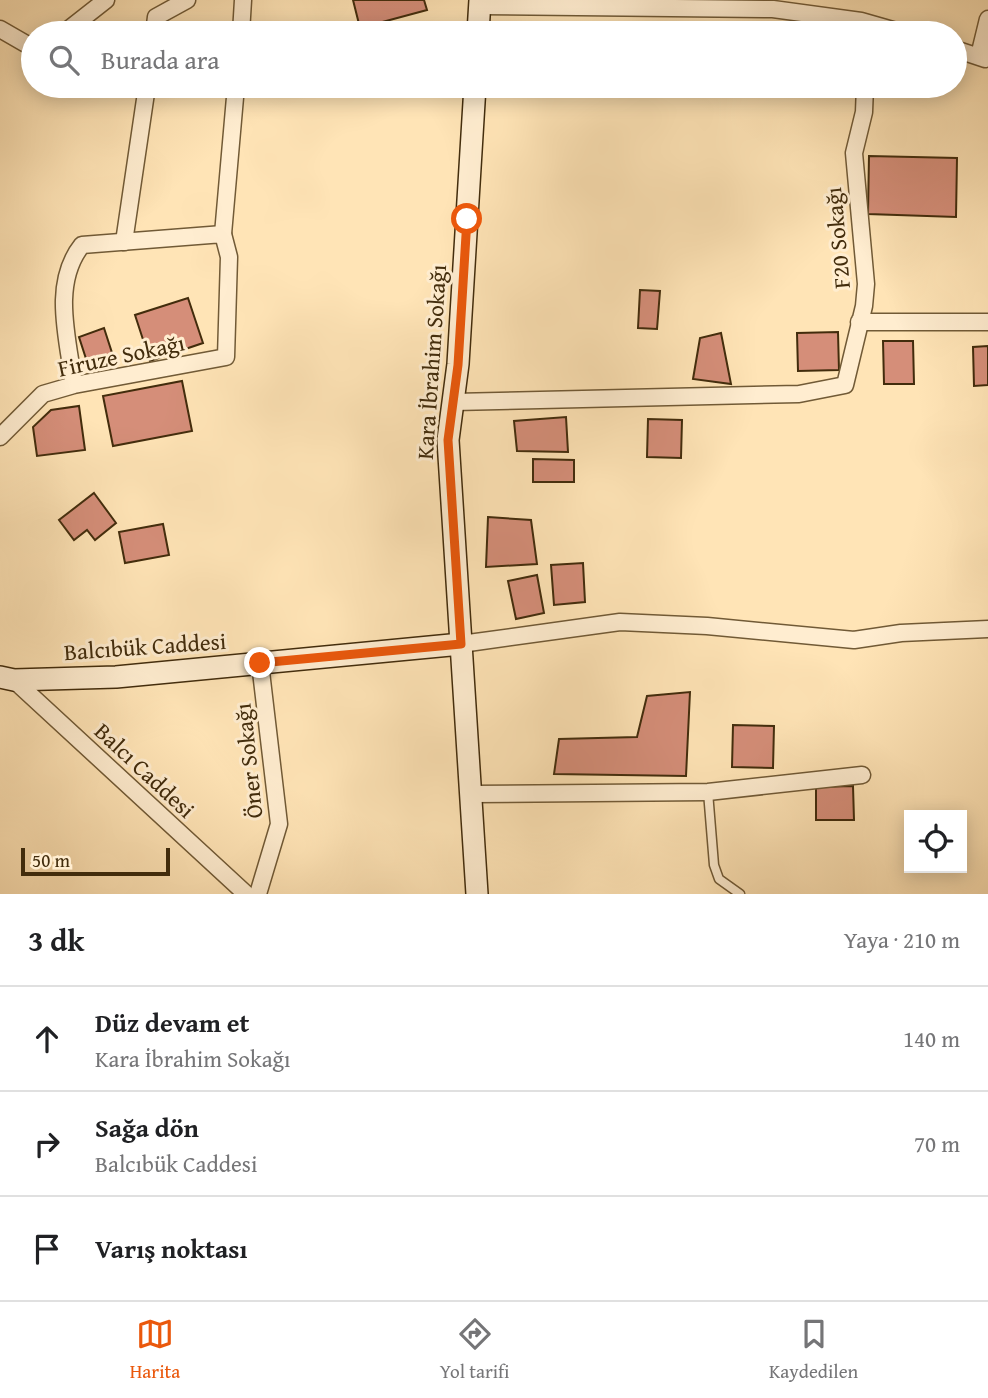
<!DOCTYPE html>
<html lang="tr">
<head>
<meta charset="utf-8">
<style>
  body { margin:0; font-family:"Gentium Book Plus",serif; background:#f2f2f2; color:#202124 }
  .controls { position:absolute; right:21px; bottom:21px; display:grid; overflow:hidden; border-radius:0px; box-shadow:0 4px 18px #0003 }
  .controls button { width:63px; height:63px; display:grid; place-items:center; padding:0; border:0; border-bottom:2px solid #e0e0e0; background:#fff; color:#202124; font:35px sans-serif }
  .scale { position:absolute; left:21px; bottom:18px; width:149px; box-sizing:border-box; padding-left:7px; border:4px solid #422c0c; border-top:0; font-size:19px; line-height:24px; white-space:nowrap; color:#422c0c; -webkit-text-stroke:5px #ffedd0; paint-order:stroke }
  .stop { position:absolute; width:21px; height:21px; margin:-16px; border:5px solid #ea580c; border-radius:50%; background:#fff }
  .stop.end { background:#ea580c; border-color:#fff; box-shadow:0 2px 7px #0008 }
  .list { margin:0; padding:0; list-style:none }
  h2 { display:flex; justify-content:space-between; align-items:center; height:91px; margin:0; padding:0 28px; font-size:30px }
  h2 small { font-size:23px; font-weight:400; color:#757577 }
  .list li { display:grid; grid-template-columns:46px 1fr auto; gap:21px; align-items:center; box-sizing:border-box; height:105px; padding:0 28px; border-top:2px solid #e0e0e0 }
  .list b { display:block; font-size:26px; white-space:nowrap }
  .list p { margin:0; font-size:23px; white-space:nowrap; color:#757577 }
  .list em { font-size:23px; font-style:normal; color:#757577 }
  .icon { flex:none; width:38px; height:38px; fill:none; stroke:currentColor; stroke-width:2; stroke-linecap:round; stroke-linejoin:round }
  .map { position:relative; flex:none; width:988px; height:894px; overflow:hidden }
  .search { position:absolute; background:#fff; box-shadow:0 4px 18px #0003; left:21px; right:21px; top:21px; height:77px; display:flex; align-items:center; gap:18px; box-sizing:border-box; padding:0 24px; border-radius:38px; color:#757577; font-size:26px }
  .sheet { height:406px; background:#fff }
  nav { display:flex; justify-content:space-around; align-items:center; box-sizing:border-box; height:98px; border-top:2px solid #e0e0e0; background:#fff; font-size:19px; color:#757577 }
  nav a { display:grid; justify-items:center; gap:4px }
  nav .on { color:#ea580c }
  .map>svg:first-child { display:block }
  .building { fill:#d58e79; stroke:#422c0c; stroke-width:2 }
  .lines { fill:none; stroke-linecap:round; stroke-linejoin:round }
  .lane-casing { stroke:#715a36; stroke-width:11 }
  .street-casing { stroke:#715a36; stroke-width:19 }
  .secondary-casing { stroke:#422c0c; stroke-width:24 }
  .lane { stroke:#ffedd0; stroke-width:8 }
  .street { stroke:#ffedd0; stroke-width:16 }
  .secondary { stroke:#ffedd0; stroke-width:21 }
  .route { stroke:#ea580c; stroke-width:9 }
  .labels { text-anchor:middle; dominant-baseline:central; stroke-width:6; stroke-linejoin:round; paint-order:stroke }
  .street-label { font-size:23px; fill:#422c0c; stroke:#ffedd0 }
</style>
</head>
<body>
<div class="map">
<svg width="988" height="894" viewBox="0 0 988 894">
  <rect width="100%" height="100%" fill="#ffe4b6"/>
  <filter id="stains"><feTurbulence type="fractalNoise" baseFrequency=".00286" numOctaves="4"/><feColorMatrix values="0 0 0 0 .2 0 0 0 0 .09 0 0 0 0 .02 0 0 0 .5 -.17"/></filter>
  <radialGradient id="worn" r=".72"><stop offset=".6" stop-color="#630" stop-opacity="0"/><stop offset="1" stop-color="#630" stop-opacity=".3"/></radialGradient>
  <g class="building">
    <polygon points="353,0 424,0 427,10 360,28"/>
    <polygon points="869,156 957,158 956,217 868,214"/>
    <polygon points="640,290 660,291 657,329 638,328"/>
    <polygon points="188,298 203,343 150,361 135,315"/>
    <polygon points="104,328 114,359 89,368 79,337"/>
    <polygon points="838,332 839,370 798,371 797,333"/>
    <polygon points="721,333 731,384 693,379 700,338"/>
    <polygon points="883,341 913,341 914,384 884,384"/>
    <polygon points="988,346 988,385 974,386 973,347"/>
    <polygon points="182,381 192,431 113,446 103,396"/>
    <polygon points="79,406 85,450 37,456 33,427 51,410"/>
    <polygon points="566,417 568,452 517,451 514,421"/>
    <polygon points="648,419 682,420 681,458 647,457"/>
    <polygon points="533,459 574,460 574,482 533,482"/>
    <polygon points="94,493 116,523 95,540 87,530 74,540 59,520"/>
    <polygon points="488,517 531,520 537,564 486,567"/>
    <polygon points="163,524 169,555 125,563 119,532"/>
    <polygon points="583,563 585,602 554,605 551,565"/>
    <polygon points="537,575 544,613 516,619 508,581"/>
    <polygon points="690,692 686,776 554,774 559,739 637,737 647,696"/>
    <polygon points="733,725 774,726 773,768 732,767"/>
    <polygon points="853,786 854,820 816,820 816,787"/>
  </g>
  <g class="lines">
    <g class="lane-casing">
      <polyline id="lane" points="708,792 714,865 719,879 740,894"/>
    </g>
    <g class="street-casing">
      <g id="street">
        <polyline points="480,6 773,9 861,21 903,33"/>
        <polyline points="0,29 33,48"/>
        <polyline points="64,33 106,0"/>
        <polyline points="154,33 156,17 187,0"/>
        <polyline points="241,33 243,0"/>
        <polyline points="955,49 985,59"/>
        <polyline points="979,56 988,19"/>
        <polyline points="223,234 236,86"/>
        <polyline points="124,242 147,86"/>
        <polyline points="859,322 988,322"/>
        <polyline points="454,402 799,394 845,385 864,306 866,284 854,153 864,112 865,86"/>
        <path d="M 0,437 L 43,394 L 74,385 L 226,357 L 229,257 L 223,234 L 82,245 C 51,284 68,339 74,385"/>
        <polyline points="461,644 620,622 707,626 854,640 901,633 988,629"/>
        <polyline points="14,680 246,894"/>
        <polyline points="473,794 708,792 862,775"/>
        <polyline points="258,894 279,824 260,663"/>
      </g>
    </g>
    <g class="secondary-casing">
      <g id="secondary">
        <polyline points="478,33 480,0"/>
        <polyline points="475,86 458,364 448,440 477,894"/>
        <polyline points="0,677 14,680 116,677 461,644"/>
      </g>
    </g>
    <use href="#lane" class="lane"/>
    <use href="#street" class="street"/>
    <use href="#secondary" class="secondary"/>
  </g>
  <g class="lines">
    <polyline class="route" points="260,663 461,644 448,440 458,365 467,219"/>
  </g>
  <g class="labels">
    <g class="street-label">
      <text transform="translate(837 238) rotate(-95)">F20 Sokağı</text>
      <text transform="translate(121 355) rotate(-12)">Firuze Sokağı</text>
      <text transform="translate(431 362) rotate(-86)">Kara İbrahim Sokağı</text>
      <text transform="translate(145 646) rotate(-4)">Balcıbük Caddesi</text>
      <text transform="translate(248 761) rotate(-96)">Öner Sokağı</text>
      <text transform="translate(145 770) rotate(43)">Balcı Caddesi</text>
    </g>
  </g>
  <rect width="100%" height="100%" filter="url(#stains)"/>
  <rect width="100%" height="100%" fill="url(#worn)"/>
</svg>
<div class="controls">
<button><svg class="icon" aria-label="locate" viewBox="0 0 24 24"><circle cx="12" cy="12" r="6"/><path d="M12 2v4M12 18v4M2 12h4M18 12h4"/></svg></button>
</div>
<div class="scale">50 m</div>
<div class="stop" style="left:467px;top:219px"></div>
<div class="stop end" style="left:260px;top:663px"></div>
<div class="search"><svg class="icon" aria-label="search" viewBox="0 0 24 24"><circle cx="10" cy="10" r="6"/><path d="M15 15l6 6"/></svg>Burada ara</div>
</div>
<section class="sheet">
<h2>3 dk<small>Yaya · 210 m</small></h2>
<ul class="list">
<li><svg class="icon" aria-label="ahead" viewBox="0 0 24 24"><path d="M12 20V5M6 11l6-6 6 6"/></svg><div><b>Düz devam et</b><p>Kara İbrahim Sokağı</p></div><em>140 m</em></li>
<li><svg class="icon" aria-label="right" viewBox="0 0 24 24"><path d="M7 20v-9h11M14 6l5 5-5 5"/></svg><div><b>Sağa dön</b><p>Balcıbük Caddesi</p></div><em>70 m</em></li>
<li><svg class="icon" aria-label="arrive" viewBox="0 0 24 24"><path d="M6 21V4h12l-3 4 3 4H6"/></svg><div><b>Varış noktası</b></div></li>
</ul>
</section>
<nav>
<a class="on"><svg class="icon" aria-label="map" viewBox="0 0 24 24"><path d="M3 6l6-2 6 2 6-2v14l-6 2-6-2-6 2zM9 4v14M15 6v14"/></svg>Harita</a>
<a><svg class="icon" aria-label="directions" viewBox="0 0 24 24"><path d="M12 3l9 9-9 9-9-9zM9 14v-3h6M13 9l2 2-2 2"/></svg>Yol tarifi</a>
<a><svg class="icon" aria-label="saved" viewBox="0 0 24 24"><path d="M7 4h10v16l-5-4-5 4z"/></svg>Kaydedilen</a>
</nav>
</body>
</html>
